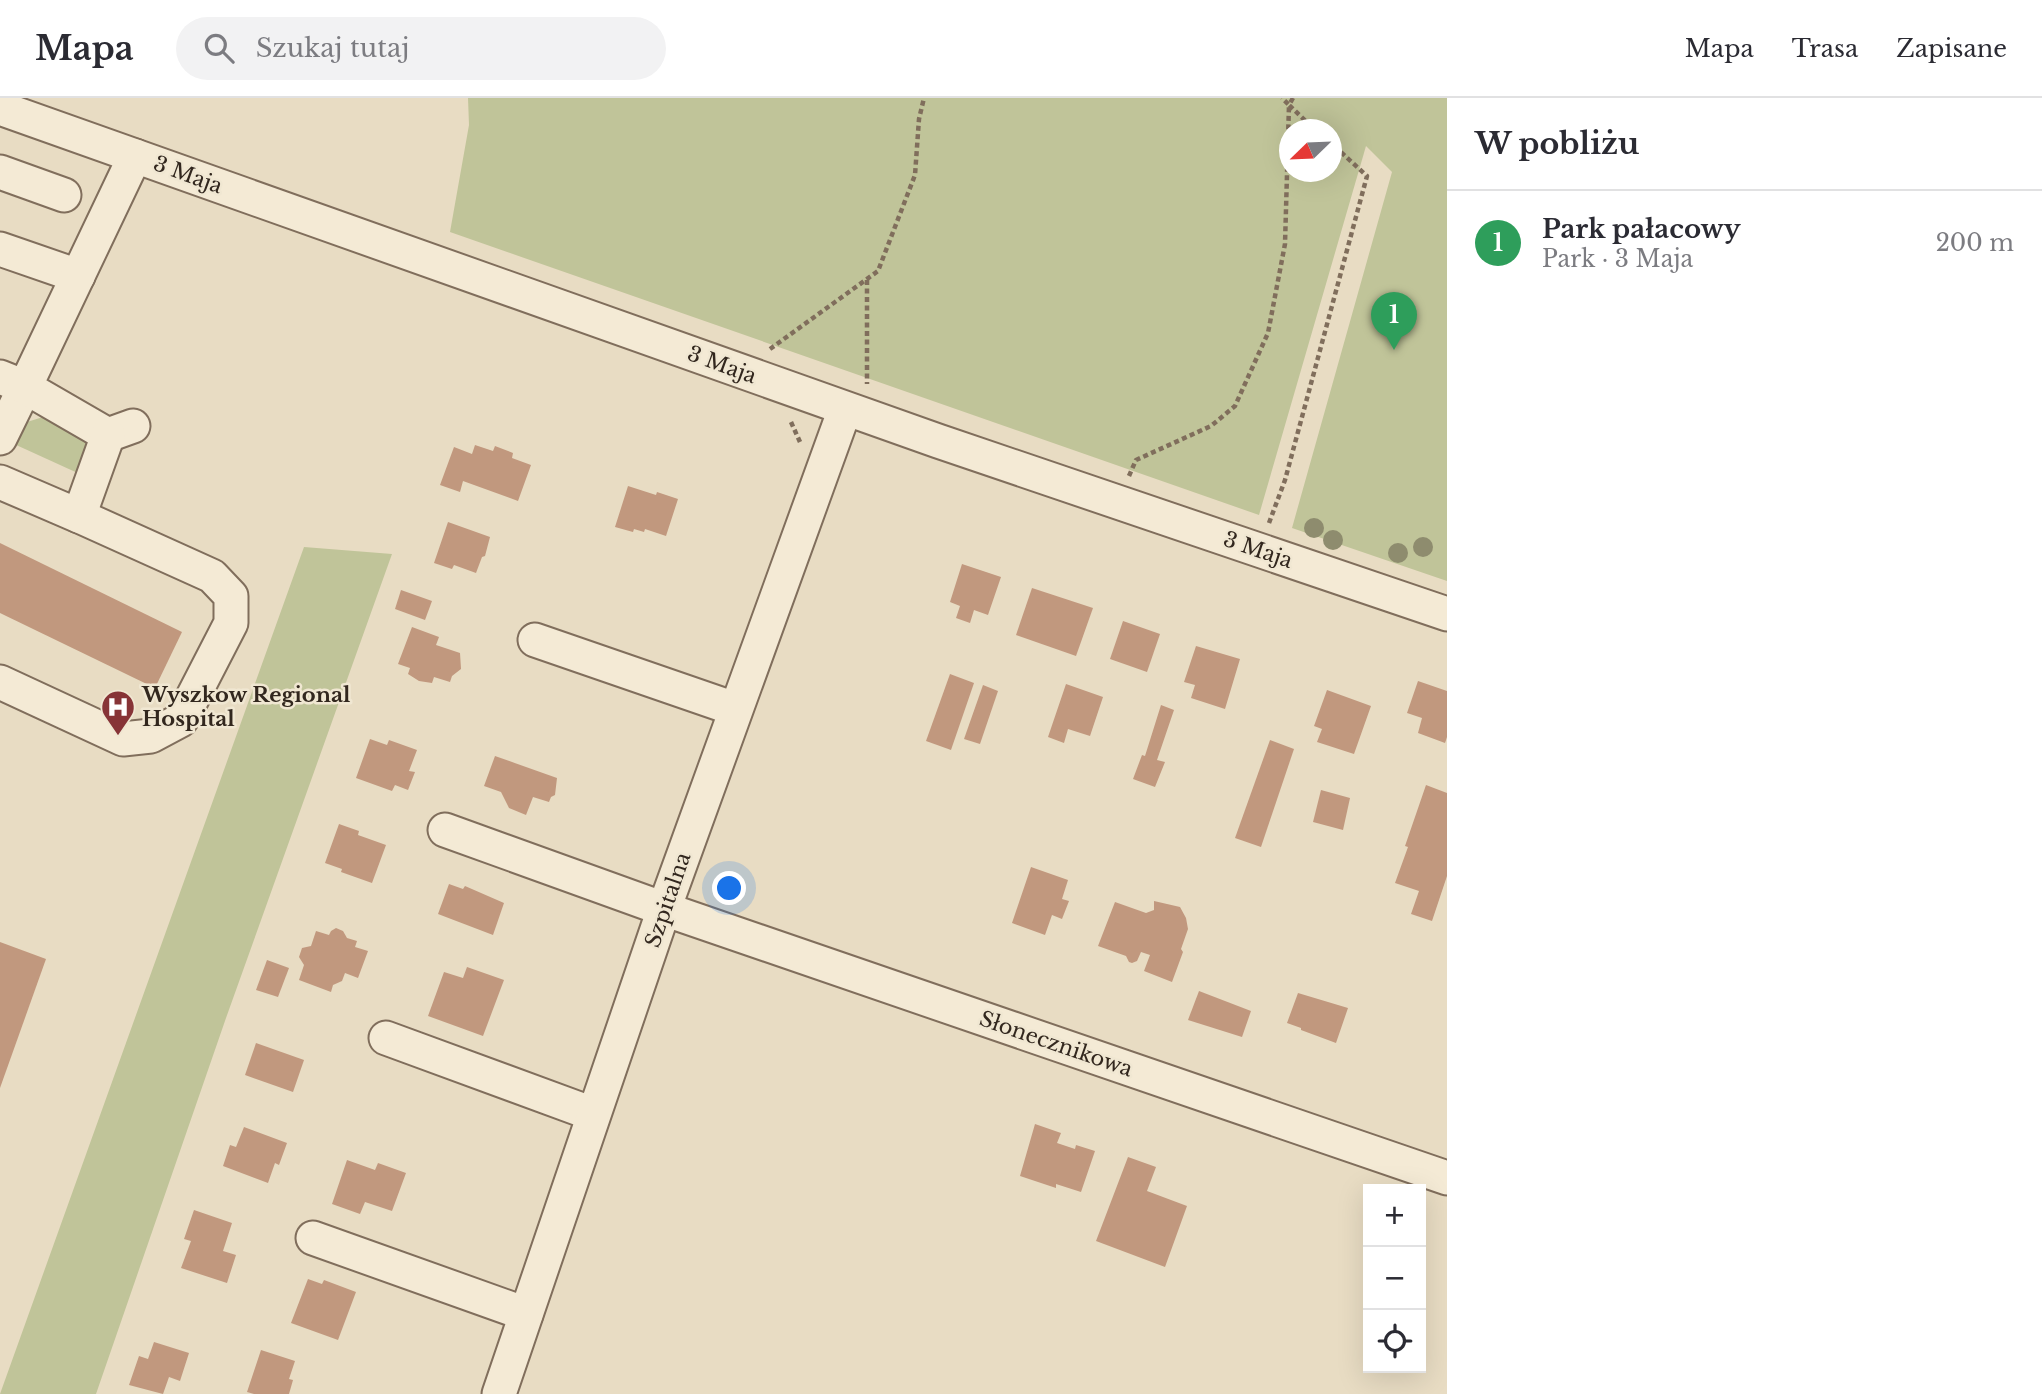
<!DOCTYPE html>
<html lang="pl">
<head>
<meta charset="utf-8">
<style>
  body { margin:0; font-family:"Libre Baskerville",serif; background:#f2f2f3; color:#2b2b33 }
  .controls { position:absolute; right:21px; bottom:21px; display:grid; overflow:hidden; border-radius:0px; box-shadow:0 7px 28px #0002 }
  .controls button { width:63px; height:63px; display:grid; place-items:center; padding:0; border:0; border-bottom:2px solid #e1e1e2; background:#fff; color:#2b2b33; font:35px sans-serif }
  .compass { position:absolute; left:1279px; top:21px; width:63px; height:63px; border-radius:50%; background:#fff; box-shadow:0 7px 28px #0002; rotate:247deg }
  .you { position:absolute; left:730px; top:791px; width:24px; height:24px; margin:-18px; border:5px solid #fff; border-radius:50%; background:#1a73e8; box-shadow:0 0 0 10px #1a73e833 }
  .badge { display:grid; place-items:center; width:46px; height:46px; border-radius:50%; background:#0b8043; color:#fff; font-size:23px; font-weight:700 }
  .pin { position:absolute; translate:-50% -58px; filter:drop-shadow(0 2px 4px #0008) }
  .pin::after { content:''; position:absolute; top:37px; width:24px; height:21px; background:inherit; clip-path:polygon(0 0,100% 0,50% 100%) }
  .list { margin:0; padding:0; list-style:none }
  h2 { display:flex; justify-content:space-between; align-items:center; height:91px; margin:0; padding:0 28px; font-size:30px }
  h2 small { font-size:23px; font-weight:400; color:#7c7c81 }
  .list li { display:grid; grid-template-columns:46px 1fr auto; gap:21px; align-items:center; box-sizing:border-box; height:105px; padding:0 28px; border-top:2px solid #e1e1e2 }
  .list b { display:block; font-size:26px; white-space:nowrap }
  .list p { margin:0; font-size:23px; white-space:nowrap; color:#7c7c81 }
  .list em { font-size:23px; font-style:normal; color:#7c7c81 }
  .icon { flex:none; width:38px; height:38px; fill:none; stroke:currentColor; stroke-width:2; stroke-linecap:round; stroke-linejoin:round }
  .map { position:relative; flex:none; width:1447px; height:1296px; overflow:hidden }
  header { display:flex; align-items:center; gap:42px; box-sizing:border-box; height:98px; padding:0 35px; background:#fff; border-bottom:2px solid #e1e1e2 }
  header strong { font-size:33px }
  nav { display:flex; gap:38px; margin-inline-start:auto; font-size:24px }
  .search { width:490px; height:63px; background:#f2f2f3; display:flex; align-items:center; gap:18px; box-sizing:border-box; padding:0 24px; border-radius:38px; color:#7c7c81; font-size:26px }
  main { display:flex }
  aside { flex:1; background:#fff }
  .map>svg:first-child { display:block }
  .green { fill:#c0c499; fill-rule:evenodd }
  .building { fill:#c1987e }
  .lines { fill:none; stroke-linecap:round; stroke-linejoin:round }
  .minor-casing { stroke:#806e5c; stroke-width:37 }
  .path { stroke:#806e5c; stroke-width:4.5; stroke-dasharray:5 3.5; stroke-linecap:butt }
  .minor { stroke:#f4ead5; stroke-width:33 }
  .tree { fill:#8e8c6e }
  .labels { text-anchor:middle; dominant-baseline:central; stroke-width:5; stroke-linejoin:round; paint-order:stroke }
  .street-label { font-size:21px; fill:#32271e; stroke:#f0e7d2 }
  .poi-label { font-size:21px; font-weight:bold; fill:#32271e; stroke:#f0e7d2; text-anchor:start }
</style>
</head>
<body>
<header>
<strong>Mapa</strong>
<div class="search"><svg class="icon" aria-label="search" viewBox="0 0 24 24"><circle cx="10" cy="10" r="6"/><path d="M15 15l6 6"/></svg>Szukaj tutaj</div>
<nav><a>Mapa</a><a>Trasa</a><a>Zapisane</a></nav>
</header>
<main>
<div class="map">
<svg width="1447" height="1296" viewBox="0 0 1447 1296">
  <rect width="100%" height="100%" fill="#e8dcc3"/>
  <g class="green">
    <path d="M 468,0 L 1447,0 L 1447,483 L 1292,430 L 1392,74 L 1366,48 L 1259,417 L 450,134 L 469,27 ZM 1290,32 L 1332,32 L 1332,74 L 1290,74 Z"/>
    <polygon points="43,319 83,336 89,345 82,377 14,346 27,324"/>
    <polygon points="304,449 392,456 226,920 96,1296 0,1296"/>
  </g>
  <g class="building">
    <polygon points="475,347 493,353 495,348 513,355 512,360 531,367 518,403 463,383 460,394 440,387 454,349 472,356"/>
    <polygon points="628,388 656,397 657,394 678,401 666,438 645,431 644,434 634,431 633,434 615,429"/>
    <polygon points="448,424 490,439 485,458 482,459 476,475 454,467 452,471 434,465"/>
    <polygon points="0,445 182,534 155,590 0,515"/>
    <polygon points="962,466 1001,479 988,517 974,512 970,525 956,520 960,508 950,504"/>
    <polygon points="1032,490 1093,510 1076,558 1016,537"/>
    <polygon points="401,492 432,503 425,522 395,511"/>
    <polygon points="1123,523 1160,536 1147,574 1110,561"/>
    <polygon points="412,529 439,539 436,547 460,555 461,571 452,578 450,584 434,579 432,585 419,583 408,576 410,570 398,566"/>
    <polygon points="1196,548 1240,561 1225,611 1191,600 1195,587 1184,584"/>
    <polygon points="950,576 974,585 951,652 926,643"/>
    <polygon points="1418,583 1447,593 1447,639 1445,645 1418,635 1422,620 1407,615"/>
    <polygon points="1066,586 1103,599 1090,638 1068,631 1064,645 1048,639"/>
    <polygon points="983,587 998,593 980,646 964,641"/>
    <polygon points="1327,592 1371,608 1354,656 1317,644 1322,631 1314,628"/>
    <polygon points="1161,607 1174,612 1157,662 1165,664 1155,689 1133,681 1142,657 1145,658"/>
    <polygon points="370,641 387,647 389,642 417,652 409,673 415,674 408,692 395,687 392,693 356,680"/>
    <polygon points="1270,642 1294,651 1261,749 1235,740"/>
    <polygon points="495,658 557,680 555,697 551,699 549,704 533,699 526,717 509,710 501,694 484,688"/>
    <polygon points="1426,687 1447,695 1447,778 1432,823 1411,816 1419,793 1395,785 1408,749 1405,748"/>
    <polygon points="1321,692 1350,700 1343,732 1313,724"/>
    <polygon points="339,726 359,733 358,737 386,747 372,785 341,774 342,771 325,765"/>
    <polygon points="1031,769 1068,782 1062,801 1069,803 1062,821 1052,817 1045,837 1012,825"/>
    <polygon points="449,786 463,791 465,788 504,805 493,837 438,816"/>
    <polygon points="1154,803 1180,809 1186,820 1188,831 1181,851 1183,854 1172,884 1144,873 1150,857 1141,854 1137,863 1132,865 1129,864 1126,858 1098,848 1115,804 1146,815 1154,812"/>
    <polygon points="336,830 343,833 347,840 357,843 355,849 368,853 358,880 345,875 342,883 333,887 331,894 299,882 304,867 299,859 302,850 311,848 316,833 329,837 331,833"/>
    <polygon points="0,844 46,861 0,990"/>
    <polygon points="267,862 289,870 278,899 256,892"/>
    <polygon points="467,869 504,882 483,938 428,918 444,874 463,880"/>
    <polygon points="1199,893 1251,913 1242,939 1188,922"/>
    <polygon points="1298,895 1348,910 1336,945 1301,932 1301,930 1287,925"/>
    <polygon points="256,945 304,962 293,994 245,977"/>
    <polygon points="1035,1026 1061,1035 1057,1045 1075,1051 1076,1047 1095,1053 1081,1094 1056,1086 1056,1090 1020,1078"/>
    <polygon points="244,1029 287,1045 279,1067 275,1065 268,1085 223,1068 230,1047 236,1049"/>
    <polygon points="1128,1059 1156,1069 1147,1093 1187,1108 1165,1169 1096,1143"/>
    <polygon points="347,1062 375,1072 378,1065 406,1075 392,1113 365,1104 360,1116 332,1106"/>
    <polygon points="194,1112 232,1125 223,1153 236,1157 227,1185 181,1170 191,1143 184,1141"/>
    <polygon points="308,1181 322,1186 324,1182 356,1194 338,1242 291,1225"/>
    <polygon points="154,1244 189,1255 180,1283 169,1279 163,1296 129,1287 139,1258 148,1261"/>
    <polygon points="261,1252 295,1263 289,1281 293,1282 289,1296 254,1296 247,1294"/>
  </g>
  <g class="lines">
    <g class="minor-casing">
      <g id="minor">
        <polyline points="0,10 938,343 1447,516"/>
        <polyline points="0,74 64,97"/>
        <polyline points="0,151 78,178"/>
        <polyline points="0,279 25,289 0,340"/>
        <polyline points="133,328 108,337 25,289 135,58"/>
        <polyline points="0,384 79,418 108,337"/>
        <polyline points="535,542 735,611"/>
        <polyline points="0,584 123,641 151,638 181,622 231,525 231,498 212,478 79,418"/>
        <polyline points="445,732 664,811 1447,1080"/>
        <polyline points="386,940 593,1016"/>
        <polyline points="313,1140 526,1216"/>
        <polyline points="499,1296 664,811 845,311"/>
      </g>
    </g>
    <g class="path">
      <polyline points="1293,0 1289,7 1315,32"/>
      <polyline points="867,182 867,286"/>
      <polyline points="770,251 878,173 915,77 919,21 924,0"/>
      <polyline points="791,324 800,344"/>
      <polyline points="1129,378 1136,362 1211,328 1235,308 1268,235 1285,146 1289,7 1282,0"/>
      <polyline points="1269,425 1285,382 1367,78 1332,46"/>
    </g>
    <use href="#minor" class="minor"/>
  </g>
  <g class="tree">
    <circle cx="1314" cy="430" r="10"/>
    <circle cx="1333" cy="442" r="10"/>
    <circle cx="1423" cy="449" r="10"/>
    <circle cx="1398" cy="455" r="10"/>
  </g>
  <defs>
    <g id="hospital-pin" transform="scale(1.75)"><path d="M0 17L-7.5 6A9.5 9.5 0 1 1 7.5 6Z" fill="#873437" stroke="#f0e7d2"/><path d="M-5-5h3v3.5h4V-5h3V5h-3V1.5h-4V5h-3Z" fill="#fff"/></g>
  </defs>
  <g fill-rule="evenodd">
    <use href="#hospital-pin" x="118" y="609"/>
  </g>
  <g class="labels">
    <g class="street-label">
      <text transform="translate(188 77) rotate(20)">3 Maja</text>
      <text transform="translate(722 267) rotate(20)">3 Maja</text>
      <text transform="translate(1258 452) rotate(19)">3 Maja</text>
      <text transform="translate(668 802) rotate(-71)">Szpitalna</text>
      <text transform="translate(1056 946) rotate(19)">Słonecznikowa</text>
    </g>
    <g class="poi-label">
      <text x="142" y="597">Wyszkow Regional<tspan x="142" dy="24">Hospital</tspan></text>
    </g>
  </g>
</svg>
<div class="controls">
<button>+</button>
<button>−</button>
<button><svg class="icon" aria-label="locate" viewBox="0 0 24 24"><circle cx="12" cy="12" r="6"/><path d="M12 2v4M12 18v4M2 12h4M18 12h4"/></svg></button>
</div>
<svg class="compass" viewBox="-18 -18 36 36"><path d="M0-13l5 13h-10z" fill="#e53935"/><path d="M0 13l5-13h-10z" fill="#7c7c81"/></svg>
<div class="you"></div>
<div class="pin badge" style="left:1394px;top:252px;background:#2e9e5b">1</div>
</div>
<aside>
<h2>W pobliżu<small></small></h2>
<ul class="list">
<li><span class="badge" style="background:#2e9e5b">1</span><div><b>Park pałacowy</b><p>Park · 3 Maja</p></div><em>200 m</em></li>
</ul>
</aside>
</main>
</body>
</html>
